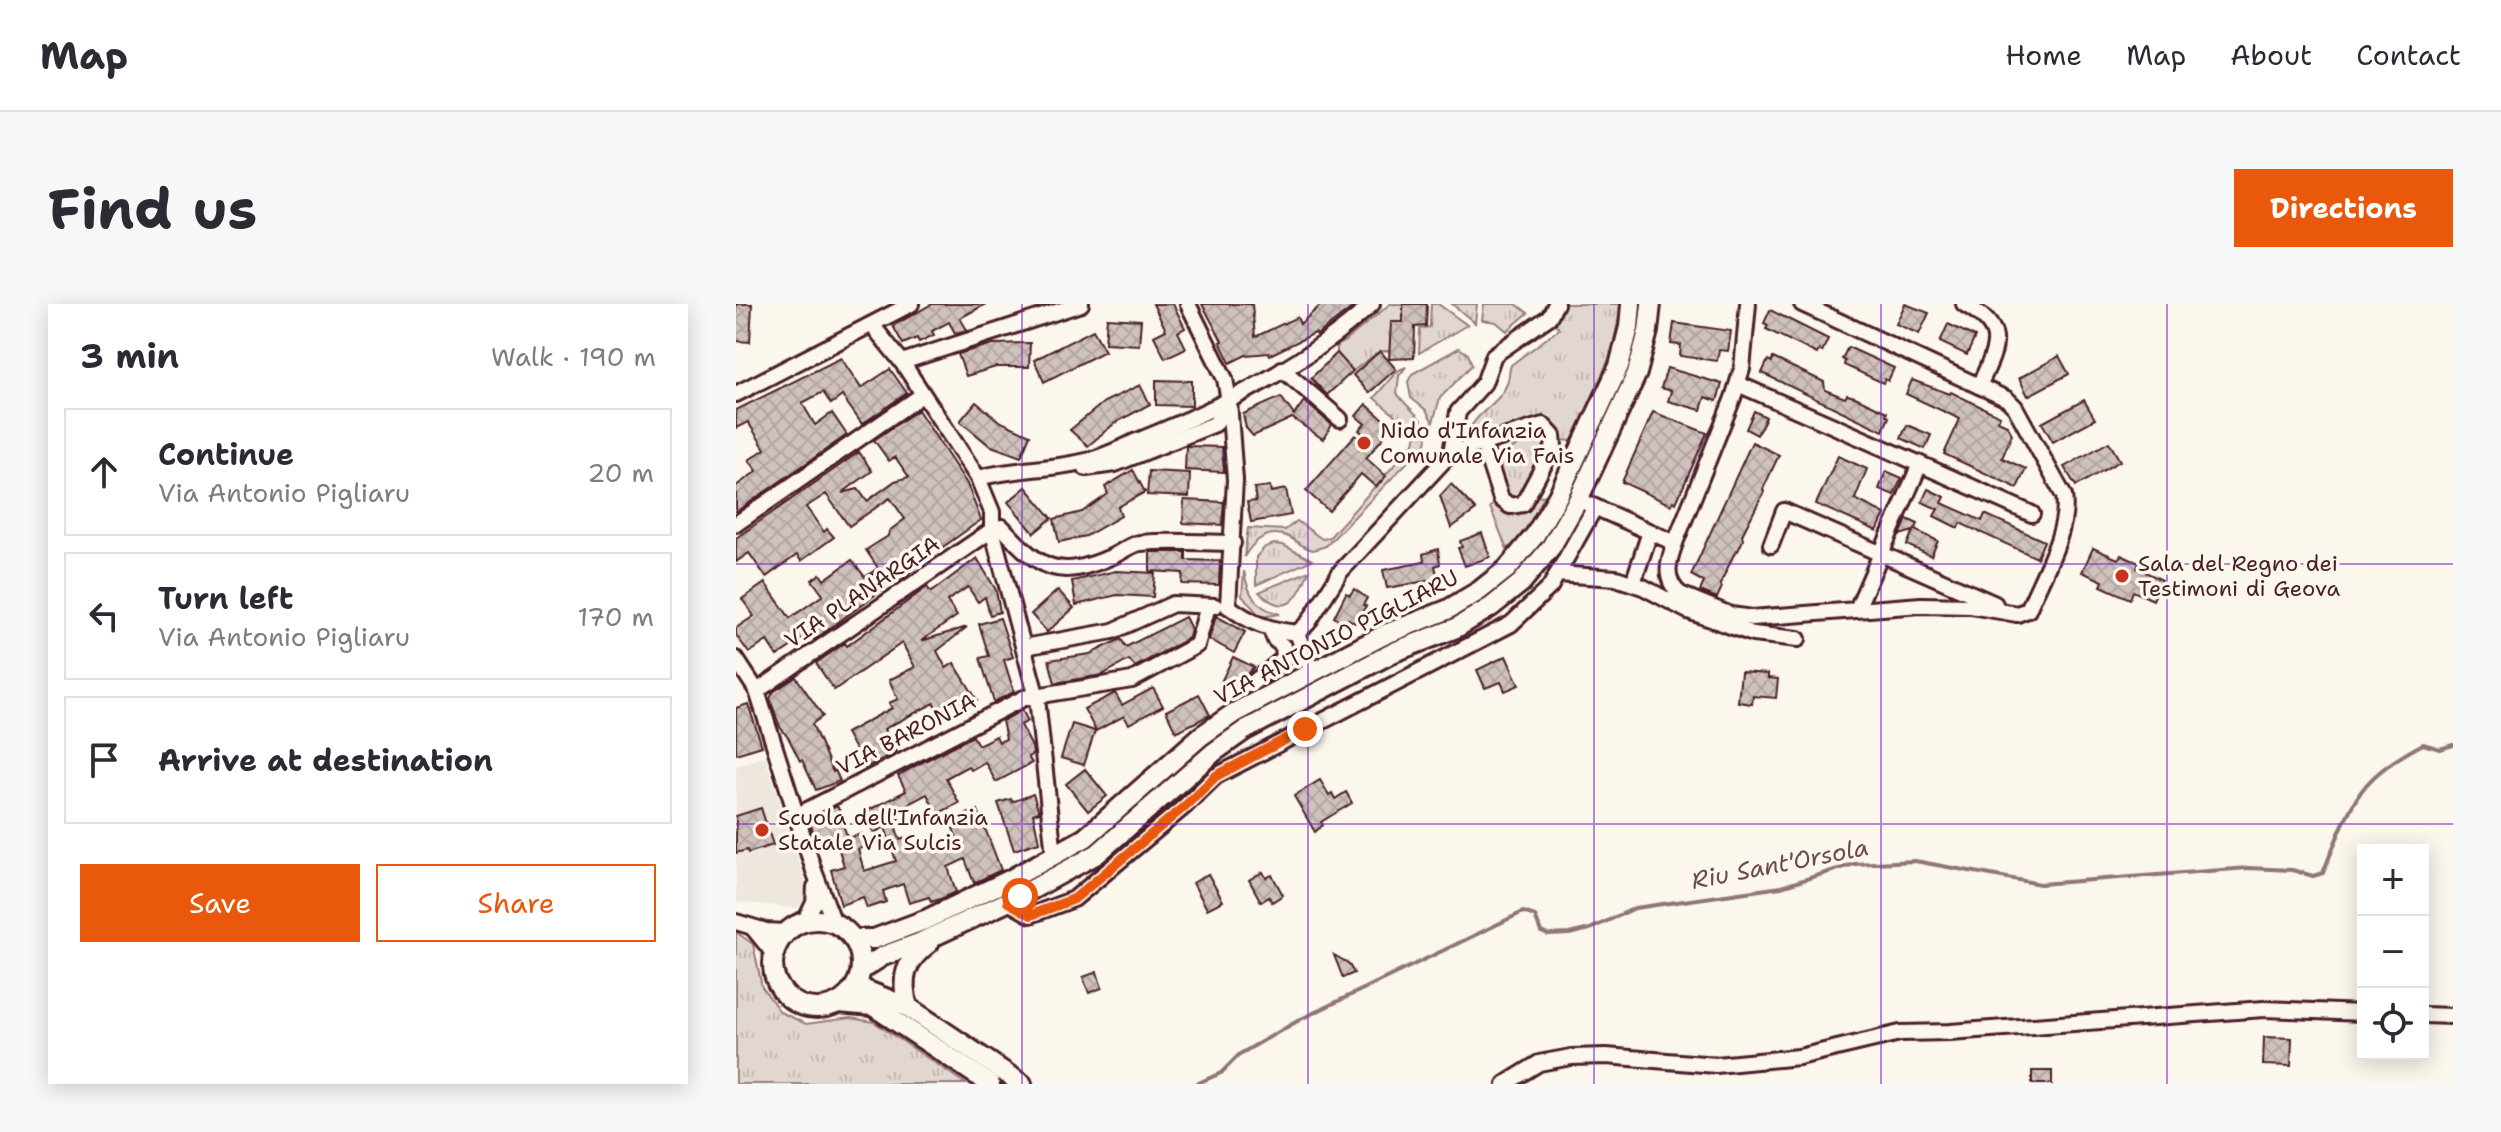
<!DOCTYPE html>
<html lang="en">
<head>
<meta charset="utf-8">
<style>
  body { margin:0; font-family:"Shantell Sans",sans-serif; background:#f7f7f7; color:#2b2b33 }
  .controls { position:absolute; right:24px; bottom:24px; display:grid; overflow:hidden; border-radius:0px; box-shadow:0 4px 20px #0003 }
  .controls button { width:72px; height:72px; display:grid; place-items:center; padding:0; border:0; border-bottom:2px solid #e1e1e2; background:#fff; color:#2b2b33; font:40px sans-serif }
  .stop { position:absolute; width:24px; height:24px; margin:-18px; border:6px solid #ea580c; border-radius:50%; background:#fff }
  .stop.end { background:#ea580c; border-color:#fff; box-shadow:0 2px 8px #0008 }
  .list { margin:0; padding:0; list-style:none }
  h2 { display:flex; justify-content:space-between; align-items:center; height:104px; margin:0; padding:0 32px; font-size:34px }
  h2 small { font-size:26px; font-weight:400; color:#7c7c81 }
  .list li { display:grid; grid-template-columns:52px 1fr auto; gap:24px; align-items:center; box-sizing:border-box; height:128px; margin:0 16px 16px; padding:0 16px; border:2px solid #e1e1e2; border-radius:0px }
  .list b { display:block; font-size:30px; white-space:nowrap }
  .list p { margin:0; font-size:26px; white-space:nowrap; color:#7c7c81 }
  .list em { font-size:26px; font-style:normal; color:#7c7c81 }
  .actions { display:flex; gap:16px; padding:24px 32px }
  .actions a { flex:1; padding:18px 0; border:2px solid #ea580c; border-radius:0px; text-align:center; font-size:28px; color:#ea580c }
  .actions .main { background:#ea580c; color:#fff }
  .icon { flex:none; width:44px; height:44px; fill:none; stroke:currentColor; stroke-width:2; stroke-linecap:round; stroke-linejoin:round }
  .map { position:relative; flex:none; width:1717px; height:780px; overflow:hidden; border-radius:0px }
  header { display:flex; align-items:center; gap:48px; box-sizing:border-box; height:112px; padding:0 40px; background:#fff; border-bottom:2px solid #e1e1e2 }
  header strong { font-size:38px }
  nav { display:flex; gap:44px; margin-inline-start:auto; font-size:28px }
  .intro { display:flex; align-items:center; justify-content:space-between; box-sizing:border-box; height:192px; padding:0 48px }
  h1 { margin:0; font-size:56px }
  .button { padding:20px 36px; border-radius:0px; background:#ea580c; color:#fff; font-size:28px; font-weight:700 }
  main { display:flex; gap:48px; padding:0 48px }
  aside { flex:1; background:#fff; border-radius:0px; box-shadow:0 4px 20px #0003 }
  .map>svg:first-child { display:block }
  .built { fill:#eee7de }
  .grass { fill:url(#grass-tufts); stroke:#967b7e; stroke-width:2 }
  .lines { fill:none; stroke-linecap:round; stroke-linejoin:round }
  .stream { stroke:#907477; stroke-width:4 }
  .building { fill:url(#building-cross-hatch); stroke:#4a1f2b; stroke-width:2 }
  .minor-casing { stroke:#4a1f2b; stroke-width:20 }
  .major-casing { stroke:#4a1f2b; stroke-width:24 }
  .minor { stroke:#fbf7ec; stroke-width:14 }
  .major { stroke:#fbf7ec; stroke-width:18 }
  .route { stroke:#ea580c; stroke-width:10 }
  .grid { fill:none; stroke:#7b2cbf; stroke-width:2; stroke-opacity:0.55 }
  .poi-dot { fill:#c8321e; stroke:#fbf7ec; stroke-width:3 }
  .labels { text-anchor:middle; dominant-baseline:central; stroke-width:7; stroke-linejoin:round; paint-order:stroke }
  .poi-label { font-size:22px; fill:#4a1f2b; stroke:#fbf7ec; text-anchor:start }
  .street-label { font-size:22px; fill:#4a1f2b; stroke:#fbf7ec }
  .water-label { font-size:24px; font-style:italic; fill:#6d4a51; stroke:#fbf7ec }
</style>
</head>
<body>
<header>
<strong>Map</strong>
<nav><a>Home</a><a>Map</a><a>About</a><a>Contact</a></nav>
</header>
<div class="intro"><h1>Find us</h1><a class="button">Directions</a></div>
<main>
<aside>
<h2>3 min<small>Walk · 190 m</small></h2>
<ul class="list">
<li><svg class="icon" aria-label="ahead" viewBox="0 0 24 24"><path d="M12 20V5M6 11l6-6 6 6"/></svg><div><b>Continue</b><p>Via Antonio Pigliaru</p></div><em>20 m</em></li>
<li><svg class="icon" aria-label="left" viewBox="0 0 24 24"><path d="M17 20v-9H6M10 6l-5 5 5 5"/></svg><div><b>Turn left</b><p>Via Antonio Pigliaru</p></div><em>170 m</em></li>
<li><svg class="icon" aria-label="arrive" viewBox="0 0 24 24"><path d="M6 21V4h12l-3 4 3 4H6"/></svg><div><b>Arrive at destination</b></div></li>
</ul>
<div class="actions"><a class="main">Save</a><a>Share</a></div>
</aside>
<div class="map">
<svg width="1717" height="780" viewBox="0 0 1717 780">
  <defs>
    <pattern id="grass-tufts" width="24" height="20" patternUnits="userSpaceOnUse" patternTransform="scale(2)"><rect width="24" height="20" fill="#e2d7d0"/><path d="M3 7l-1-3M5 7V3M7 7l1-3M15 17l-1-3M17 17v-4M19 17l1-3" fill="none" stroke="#c3b8b3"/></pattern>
    <pattern id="building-cross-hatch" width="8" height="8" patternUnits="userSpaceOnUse" patternTransform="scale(2)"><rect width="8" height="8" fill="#cfc2bc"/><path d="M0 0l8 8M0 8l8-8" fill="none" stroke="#b3a6a2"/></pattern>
  </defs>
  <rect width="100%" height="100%" fill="#fbf7ec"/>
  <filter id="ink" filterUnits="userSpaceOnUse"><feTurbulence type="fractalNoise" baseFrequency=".0125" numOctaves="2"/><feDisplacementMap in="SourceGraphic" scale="16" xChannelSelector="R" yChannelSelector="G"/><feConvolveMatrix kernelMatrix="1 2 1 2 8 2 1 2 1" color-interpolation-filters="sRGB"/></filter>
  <g filter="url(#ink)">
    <polygon class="built" points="29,452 73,590 67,600 60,604 0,598 0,462"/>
    <g class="grass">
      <polygon points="654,0 667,0 667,18 654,47 644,47 617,67 601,49 601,41 608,38"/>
      <polygon points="695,0 702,0 731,21 683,49 684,25 694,23"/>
      <polygon points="716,0 741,0 739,19"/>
      <polygon points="748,0 780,0 792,9 771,27 760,18 746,16"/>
      <path d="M 829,0 L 886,0 L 875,50 L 837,137 L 825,136 C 819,122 813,114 797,115 L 734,138 L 730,136 C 737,107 761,104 771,80 C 773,75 773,67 775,61 L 823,25 L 820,20 Z"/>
      <polygon points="723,44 732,50 736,61 704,94 697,118 690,106 675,94 672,78 676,70"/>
      <path d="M 670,63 L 663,72 L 661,89 C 671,106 696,116 690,139 L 590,242 L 577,246 C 567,244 561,237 553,233 C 532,224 518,236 508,253 L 512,224 L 549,226 L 561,217 L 586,235 L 593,234 L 678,139 L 680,129 L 638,94 L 661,67 Z"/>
      <polygon points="807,125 812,140 807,145 784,187 785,195 777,199 768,188 772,186 759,151 798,135 799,127"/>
      <path d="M 811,191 C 800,211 790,232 771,245 L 754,203 L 762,198 Z"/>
      <polygon points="538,240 547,241 576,256 520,281 520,253 529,243"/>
      <path d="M 508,267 C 512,291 520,304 544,310 L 525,313 L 506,292 Z"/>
      <path d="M 573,267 C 562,295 551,315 523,288 Z"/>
      <polygon points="0,628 17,640 26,683 44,708 70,720 114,714 138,718 230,780 0,780"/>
    </g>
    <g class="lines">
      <path class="stream" d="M 460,780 L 485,769 L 504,750 L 565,715 L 787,608 L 799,612 L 805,628 L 812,631 L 833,630 L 854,625 L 899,604 L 1045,583 L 1118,560 L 1179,557 L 1304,580 L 1512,564 L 1556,566 L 1577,572 L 1587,569 C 1598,542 1612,502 1631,480 C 1646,463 1668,450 1687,440 L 1704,445 L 1717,441"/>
    </g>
    <g class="building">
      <polygon points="0,0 16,0 14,38 0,37"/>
      <polygon points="196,0 250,0 224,14 231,26 219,29 213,18 196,27 198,31 183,38 181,34 167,40 157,22"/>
      <polygon points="417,0 437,0 449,24 442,28 450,44 429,54 418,32 430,26"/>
      <polygon points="466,0 516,0 519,33 561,13 564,20 586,0 621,0 581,31 579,29 534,51 533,49 510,51 494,59 484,38 486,37"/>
      <polygon points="667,0 691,0 690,22 679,23 678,54 653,55 655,18 667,18"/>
      <polygon points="1169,0 1193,9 1183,30 1160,20"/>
      <polygon points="1034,6 1092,35 1086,48 1083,46 1081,50 1030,25 1032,21 1028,19"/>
      <polygon points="371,14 405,16 403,41 369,39"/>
      <polygon points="938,19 995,27 992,47 983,46 981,57 944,52 945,41 935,40"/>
      <polygon points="1212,20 1239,33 1231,51 1204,38"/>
      <polygon points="357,26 369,47 308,78 298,56"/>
      <polygon points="294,39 293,63 260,63 230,72 222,50 257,40"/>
      <polygon points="1112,43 1158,64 1152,77 1149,75 1147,79 1108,61 1109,57 1106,55"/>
      <polygon points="644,47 660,65 633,89 617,71"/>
      <polygon points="601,49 617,67 591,91 575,74"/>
      <polygon points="1323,52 1333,70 1292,92 1283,74"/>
      <polygon points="105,54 125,84 154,65 171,89 126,120 106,92 95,100 87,88 66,99 79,121 96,109 111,131 0,208 0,182 21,167 13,156 29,145 12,118 0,124 0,106"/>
      <polygon points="1037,54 1088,78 1089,86 1109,94 1111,91 1119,93 1151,108 1150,111 1153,113 1147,127 1026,69 1032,56 1036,58"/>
      <polygon points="931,64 986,80 981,97 969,93 965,106 932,97 935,87 925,84"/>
      <polygon points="420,76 456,77 456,102 420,101"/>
      <polygon points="1176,76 1214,90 1215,88 1264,112 1262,117 1271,121 1276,130 1266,154 1290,165 1281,184 1208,150 1224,115 1170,90"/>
      <polygon points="404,81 414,100 379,119 352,142 334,126 368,98"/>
      <polygon points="545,93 558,111 568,97 596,121 587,135 556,114 517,132 510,124 507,110"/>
      <polygon points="1348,96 1359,115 1317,138 1306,119"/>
      <polygon points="240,98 263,117 294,131 285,153 253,141 224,117"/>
      <polygon points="630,100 656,123 630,154 650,172 640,183 625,170 593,207 570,187 619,131 627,137 630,133 623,126 629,120 620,112"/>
      <polygon points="182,106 231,180 245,216 204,245 197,234 180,244 188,256 164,277 136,270 147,285 78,336 74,330 41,352 31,337 13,349 0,331 0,324 18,312 6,295 29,279 54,314 87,291 76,276 84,270 88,276 116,256 129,273 142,264 130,246 152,232 153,227 169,215 154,194 113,222 90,190 70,203 88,228 91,225 98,233 65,257 61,251 30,273 13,249 0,258 0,234 123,148 136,167 106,189 122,185 131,197 159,177 173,173 159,153 153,157 138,136"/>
      <polygon points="1018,107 1030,113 1021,131 1010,125"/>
      <polygon points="917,108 971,129 940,199 937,197 935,201 886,178"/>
      <polygon points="1171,121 1195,131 1189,145 1165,134"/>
      <polygon points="1016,138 1043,151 1027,185 1028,188 1006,231 1007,236 1002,247 1000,246 984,280 986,283 981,294 964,287 968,278 955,271"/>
      <polygon points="1373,138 1384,157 1340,182 1328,163"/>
      <polygon points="450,142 486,143 488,168 449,166"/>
      <polygon points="1102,152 1131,165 1119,195 1149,210 1141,227 1080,200"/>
      <polygon points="397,166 409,188 382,203 385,212 350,232 323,238 318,215 346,208 372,190 369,183"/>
      <polygon points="413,167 454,169 453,193 411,191"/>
      <polygon points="1150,167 1166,174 1158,191 1143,185"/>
      <polygon points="715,180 740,206 715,224 704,192"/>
      <polygon points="534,182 535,188 550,185 555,211 515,218 511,198 520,197 518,184"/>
      <polygon points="290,183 316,214 298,229 272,198"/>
      <polygon points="1192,185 1209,193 1206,199 1246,217 1249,210 1308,237 1301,254 1224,219 1222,224 1198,212 1202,205 1186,198"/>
      <polygon points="448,196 488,198 486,221 447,219"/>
      <polygon points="1171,215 1182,220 1179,226 1202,237 1195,252 1171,241 1177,227 1164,231"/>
      <polygon points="746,229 754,253 729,262 722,244 726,243 724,237"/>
      <polygon points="1357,244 1382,255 1385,251 1403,259 1401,264 1426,276 1417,296 1397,287 1394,295 1365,282 1367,277 1346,268"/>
      <polygon points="702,245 704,260 699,262 702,275 651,284 647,266 688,258 687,250"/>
      <polygon points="414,248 450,248 450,256 484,257 483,281 446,280 447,269 414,267"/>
      <polygon points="241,254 260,286 264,308 254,311 249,293 242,298 232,283 211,297 221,312 185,337 231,323 201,347 210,364 218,359 241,396 234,399 235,401 206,415 198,399 148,425 160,448 129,464 110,429 156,404 153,399 162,395 153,376 179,363 166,339 98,386 80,359 109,339 111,342 191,283 195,288"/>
      <polygon points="380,267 419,269 417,293 381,291 340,301 336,277"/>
      <polygon points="618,285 631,294 627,301 630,302 619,319 612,315 610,320 598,313 610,289 614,291"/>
      <polygon points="322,286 338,304 311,328 295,310"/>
      <polygon points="480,312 509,328 498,349 473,335"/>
      <polygon points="449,313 455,325 453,334 399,363 393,356 366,371 319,379 313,356 354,350 385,335 390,343"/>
      <polygon points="264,314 277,353 268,356 278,388 258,398 244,354 253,352 243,320"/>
      <polygon points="770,352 783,381 769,387 765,378 749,384 741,366"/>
      <polygon points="497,353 518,363 505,377 505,390 484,380"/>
      <polygon points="1005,368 1032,370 1032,374 1042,375 1040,394 1017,392 1016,400 1002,398"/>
      <polygon points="60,373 87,412 76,420 97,468 99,466 104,477 80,486 66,456 64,457 53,435 44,423 34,395 37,388"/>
      <polygon points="417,384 427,402 393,420 388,412 360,427 348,405 379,389 386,401"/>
      <polygon points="463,390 474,411 440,428 430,407"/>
      <polygon points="12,400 26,442 0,450 0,404"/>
      <polygon points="286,406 292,417 285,421 296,443 297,450 292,453 296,459 260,478 249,458 235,466 232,462 210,474 223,499 201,510 191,490 159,507 163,515 158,518 164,536 181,530 186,544 191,543 192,545 221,535 214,516 242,506 265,566 238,579 229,555 212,563 220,588 207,594 195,598 193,593 173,599 167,580 147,587 150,598 131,604 127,593 105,601 95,566 108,562 101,540 83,545 73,516 101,502 108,515 105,516 112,534 126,530 132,542 122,545 128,567 160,557 149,523 138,529 127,509 170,487 162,472 179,462 237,432 242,441 260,432 263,438 270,435 266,417"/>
      <polygon points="336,420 359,427 348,461 325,454"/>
      <polygon points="349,465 371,492 352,507 330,480"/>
      <polygon points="584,476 593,491 596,489 599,495 610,488 616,499 585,518 587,521 579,528 558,492"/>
      <polygon points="297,490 303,508 297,510 303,538 278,546 262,499 275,495 276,498"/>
      <polygon points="25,504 37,541 12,549 11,546 0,549 0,512"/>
      <polygon points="527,568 530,574 536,571 547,591 536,598 533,593 525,598 513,576"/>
      <polygon points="472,570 487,597 471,605 457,579"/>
      <polygon points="598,651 612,659 618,669 607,674"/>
      <polygon points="361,668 366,684 353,689 347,673"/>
      <polygon points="1528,733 1556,734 1555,762 1527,761"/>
      <rect x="1296" y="767" width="20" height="13"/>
    </g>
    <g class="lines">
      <g class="minor-casing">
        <g id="minor">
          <polyline points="452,0 489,75 493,97 499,176 492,302"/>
          <path d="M 1066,0 L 1271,95 L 1279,103 L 1328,192 C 1334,226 1305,274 1292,306 L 1281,310"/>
          <path d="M 1228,0 C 1273,25 1261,43 1243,82"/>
          <polyline points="136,21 166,58 242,174 256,208 256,226 301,394 318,551"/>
          <polyline points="166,58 345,0"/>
          <polyline points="546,65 604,115"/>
          <polyline points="1002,80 1184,160 1121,305"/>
          <polyline points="0,90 175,0"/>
          <polyline points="715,149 807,121 817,132 818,142 787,200 774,202 765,195 747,140"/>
          <polyline points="1184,160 1296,210"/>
          <polyline points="350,164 379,160 479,120 493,98"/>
          <path d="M 242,174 C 278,164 315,166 350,157 C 367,153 385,144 401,137 C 485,104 570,61 636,0"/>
          <polyline points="852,200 939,239 997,94 1006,65 1012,0"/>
          <polyline points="0,220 186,91"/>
          <path d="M 939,239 C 932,258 927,275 944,290 L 995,311 L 1016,314 L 1185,301 L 1235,302 L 1281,310"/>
          <polyline points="1035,241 1048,207 1259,300"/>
          <polyline points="821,270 880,274 907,283 952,307 1017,330 1062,335"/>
          <polyline points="897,279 914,228"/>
          <path d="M 492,302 C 516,320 531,325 561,329"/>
          <polyline points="561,329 572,319 605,267 715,149 722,108 748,79 758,51 813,13 820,0"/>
          <polyline points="561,329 576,368"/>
          <polyline points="288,343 377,327 437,300 479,302"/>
          <polyline points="0,355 21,387 78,567 98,619"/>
          <polyline points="514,381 548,354 547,342 539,336 535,326"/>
          <path d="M 21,387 L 256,226 L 266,223 C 304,265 322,277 377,252 C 386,248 395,240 404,239 C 435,236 467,239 497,239"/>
          <polyline points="60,512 288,394 396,376 461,341 472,302"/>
          <polyline points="272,598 295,611 338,595 449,502 480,472 775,320 814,283 859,203"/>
          <polyline points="69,617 78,599 79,583"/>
          <polyline points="0,618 30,627 50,628"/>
          <polyline points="17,624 34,645 37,653"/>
          <polyline points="1687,711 1717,712"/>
          <polyline points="769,780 803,759 835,753 870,752 980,761 1063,753 1164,729 1214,728 1528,705 1627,709"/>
        </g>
      </g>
      <g class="major-casing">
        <g id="major">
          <circle cx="81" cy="660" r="44"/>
          <polyline points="117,635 138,635 189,616 275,575 349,534 465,432 498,409 650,330 711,306 743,287 771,265 799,231 822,192 883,62 893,23 895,0"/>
          <polyline points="125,666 147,652 183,639 284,592 361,550 478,448 509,426 658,348 720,324 755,303 785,279 815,243 842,196 901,69 912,27 915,0"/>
          <polyline points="121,680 129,686 172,703 286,780"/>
          <polyline points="102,699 137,702 254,780"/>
          <path d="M 172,703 C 164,674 169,657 193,639"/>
        </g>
      </g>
      <use href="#minor" class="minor"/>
      <use href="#major" class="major"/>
    </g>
  </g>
  <g class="lines" filter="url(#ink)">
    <polyline class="route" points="284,592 272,598 295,611 338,595 449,502 480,472 569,425"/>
  </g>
  <path class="grid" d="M 286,0 L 286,780M 572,0 L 572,780M 858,0 L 858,780M 1145,0 L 1145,780M 1431,0 L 1431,780M 0,260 L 1717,260M 0,520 L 1717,520"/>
  <g class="poi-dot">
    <circle cx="628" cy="139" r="8"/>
    <circle cx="1386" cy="272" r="8"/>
    <circle cx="26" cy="526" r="8"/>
  </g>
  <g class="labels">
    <g class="poi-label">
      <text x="644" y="126">Nido d'Infanzia<tspan x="644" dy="25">Comunale Via Fais</tspan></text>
      <text x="1402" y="259">Sala del Regno dei<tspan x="1402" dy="25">Testimoni di Geova</tspan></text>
      <text x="42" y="513">Scuola dell'Infanzia<tspan x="42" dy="25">Statale Via Sulcis</tspan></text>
    </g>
    <g class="street-label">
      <text transform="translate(126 288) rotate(-34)">VIA PLANARGIA</text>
      <text transform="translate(600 333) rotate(-27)">VIA ANTONIO PIGLIARU</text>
      <text transform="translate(170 430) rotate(-27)">VIA BARONIA</text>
    </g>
    <g class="water-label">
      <text transform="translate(1044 560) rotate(-11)">Riu Sant'Orsola</text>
    </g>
  </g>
</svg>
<div class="controls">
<button>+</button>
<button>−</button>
<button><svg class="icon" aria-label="locate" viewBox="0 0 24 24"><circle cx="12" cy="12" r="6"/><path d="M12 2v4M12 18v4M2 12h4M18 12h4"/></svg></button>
</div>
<div class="stop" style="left:284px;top:592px"></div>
<div class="stop end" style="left:569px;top:425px"></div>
</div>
</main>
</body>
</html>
